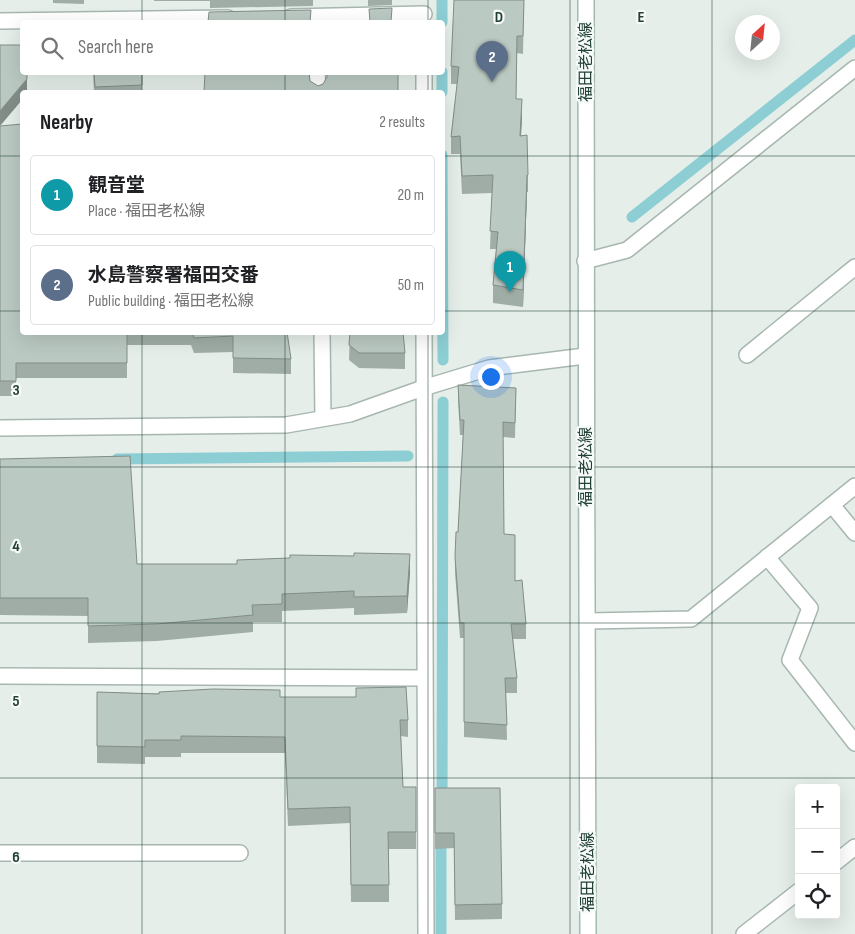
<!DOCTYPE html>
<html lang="en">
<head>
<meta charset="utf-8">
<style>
  body { margin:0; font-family:"Sofia Sans Condensed","Noto Sans JP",sans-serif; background:#f2f2f2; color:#202124 }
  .controls { position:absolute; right:15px; bottom:15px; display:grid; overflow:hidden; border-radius:5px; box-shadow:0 5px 20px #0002 }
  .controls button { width:45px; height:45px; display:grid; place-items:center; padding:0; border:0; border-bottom:1px solid #e0e0e0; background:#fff; color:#202124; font:25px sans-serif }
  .compass { position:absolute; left:735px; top:15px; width:45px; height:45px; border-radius:50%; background:#fff; box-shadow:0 5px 20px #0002; rotate:27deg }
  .you { position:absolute; left:490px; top:376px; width:18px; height:18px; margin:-12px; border:4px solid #fff; border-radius:50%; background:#1a73e8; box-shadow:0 0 0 8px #1a73e833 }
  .badge { display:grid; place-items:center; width:32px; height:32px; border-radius:50%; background:#d93025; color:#fff; font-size:16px; font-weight:700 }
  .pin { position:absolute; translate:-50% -41px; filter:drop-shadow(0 1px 2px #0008) }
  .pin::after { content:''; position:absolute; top:26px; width:18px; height:15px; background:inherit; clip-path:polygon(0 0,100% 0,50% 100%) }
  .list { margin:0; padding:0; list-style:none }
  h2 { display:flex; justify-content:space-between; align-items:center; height:65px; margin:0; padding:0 20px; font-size:21px }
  h2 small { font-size:16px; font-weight:400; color:#757577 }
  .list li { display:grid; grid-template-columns:32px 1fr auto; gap:15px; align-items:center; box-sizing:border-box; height:80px; margin:0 10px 10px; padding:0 10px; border:1px solid #e0e0e0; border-radius:5px }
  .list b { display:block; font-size:19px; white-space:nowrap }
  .list p { margin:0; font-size:16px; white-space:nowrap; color:#757577 }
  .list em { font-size:16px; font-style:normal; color:#757577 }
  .icon { flex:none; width:28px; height:28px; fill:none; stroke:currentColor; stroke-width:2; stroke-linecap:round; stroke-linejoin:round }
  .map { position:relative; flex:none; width:855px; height:934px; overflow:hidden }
  .search { position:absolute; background:#fff; box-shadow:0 5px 20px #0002; left:20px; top:20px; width:425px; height:55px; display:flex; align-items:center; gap:12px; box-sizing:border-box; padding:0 18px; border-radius:5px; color:#757577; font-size:19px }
  .panel { position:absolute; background:#fff; box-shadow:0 5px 20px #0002; left:20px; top:90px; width:425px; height:245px; border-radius:5px }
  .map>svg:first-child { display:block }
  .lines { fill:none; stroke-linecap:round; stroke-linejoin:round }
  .stream { stroke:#8cced4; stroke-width:11 }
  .service-casing { stroke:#a7b7b0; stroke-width:18 }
  .minor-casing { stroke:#a7b7b0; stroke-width:18 }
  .tertiary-casing { stroke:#a7b7b0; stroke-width:18 }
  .secondary-casing { stroke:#a3bab0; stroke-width:18 }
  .service { stroke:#fff; stroke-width:15 }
  .minor { stroke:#fff; stroke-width:15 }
  .tertiary { stroke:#fff; stroke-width:15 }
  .secondary { stroke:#fff; stroke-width:15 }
  .wall { fill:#a0ada7 }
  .shaded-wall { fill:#828d88 }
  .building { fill:#bac9c2; stroke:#828d88 }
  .grid { fill:none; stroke:#234137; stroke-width:1; stroke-opacity:0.55 }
  .labels { text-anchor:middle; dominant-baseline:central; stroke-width:4.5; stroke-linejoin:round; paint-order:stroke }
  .street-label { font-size:16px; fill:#234137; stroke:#f6faf8 }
  .grid-label { font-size:16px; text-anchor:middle; font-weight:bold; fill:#234137; stroke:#f6faf8; stroke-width:4.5; stroke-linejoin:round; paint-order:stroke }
</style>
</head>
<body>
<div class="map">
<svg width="855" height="934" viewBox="0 0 855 934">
  <rect width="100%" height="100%" fill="#e5eee9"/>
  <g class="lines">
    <g class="stream">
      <polyline points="442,0 442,22"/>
      <polyline points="442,72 442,92"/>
      <polyline points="442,155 443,360"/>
      <polyline points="632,217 855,40"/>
      <polyline points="117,459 408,456"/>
      <polyline points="442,803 443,402"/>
      <polyline points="441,934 441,834"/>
    </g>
    <g class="service-casing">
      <g id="service">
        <polyline points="832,505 855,533"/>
        <polyline points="767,557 810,608 790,660 855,743"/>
      </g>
    </g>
    <g class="minor-casing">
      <g id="minor">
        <polyline points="291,17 424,14"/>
        <polyline points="0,21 228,18"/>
        <polyline points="317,72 318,92"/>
        <polyline points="424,92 424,72"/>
        <polyline points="585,261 627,250 855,68"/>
        <polyline points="322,332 323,418"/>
        <polyline points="424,332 426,934"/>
        <polyline points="747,355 855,267"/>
        <polyline points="588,621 691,619 855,486"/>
        <polyline points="0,676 424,678"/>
        <polyline points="0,853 240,853"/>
        <polyline points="836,862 855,847"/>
        <polyline points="744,934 799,891"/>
      </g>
    </g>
    <g class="tertiary-casing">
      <polyline id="tertiary" points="0,428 286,425 350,414 423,388 489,368 585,356"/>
    </g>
    <g class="secondary-casing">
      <path id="secondary" d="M 586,0 C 585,311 588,623 588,934"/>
    </g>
    <use href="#service" class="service"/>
    <use href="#minor" class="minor"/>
    <use href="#tertiary" class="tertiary"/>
    <use href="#secondary" class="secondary"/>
  </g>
  <g class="wall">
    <polygon points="53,0 84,0 84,4 53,3"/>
    <polygon points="154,0 313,0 313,6 210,8 210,1 154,1"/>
    <polygon points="368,0 392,0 392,5 368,6"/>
    <polygon points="524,0 523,54 517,53 516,99 522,117 521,136 528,175 528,192 527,192 523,307 493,303 493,285 496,249 490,249 492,193 462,194 460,154 451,154 451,137 457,84 451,84 451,66"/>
    <polygon points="93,72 142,72 142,92 94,92"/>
    <polygon points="0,126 22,332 287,332 291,359 291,374 233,373 233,352 194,353 191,345 127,345 127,378 16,378 16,396 0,396"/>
    <polygon points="350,332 411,332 403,333 405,353 405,369 359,368 349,360"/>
    <polygon points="458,385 516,388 515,438 503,437 504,534 526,624 526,639 513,639 517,678 517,693 506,693 507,740 464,737 464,638 460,638 455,573 455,557 458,532 463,435 460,435 458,400"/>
    <polygon points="0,459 137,564 410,572 407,613 354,615 354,608 282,611 282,622 253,622 253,632 157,641 88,643 88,616 0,615"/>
    <polygon points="97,692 280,697 408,720 408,737 401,736 403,787 416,787 416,849 389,849 389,902 351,902 350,823 288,826 285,753 181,753 181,757 145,757 145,764 97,763"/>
    <polygon points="435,788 502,904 502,919 455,920 454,848 435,849"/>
  </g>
  <g class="shaded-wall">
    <polygon points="27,72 27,92 22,92 22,100 0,126 0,111"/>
    <polygon points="522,99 522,117 520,153 520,136"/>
    <polygon points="527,175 527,192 523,307 523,290"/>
    <polygon points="410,554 410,572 407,613 407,596"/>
  </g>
  <g class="building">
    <polygon points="454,0 524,0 523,36 517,36 516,99 522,99 520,136 527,135 528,175 527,175 523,290 493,285 498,232 490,231 493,175 462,176 460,136 451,137 459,67 451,66"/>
    <polygon points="392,8 391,22 370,22 369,9"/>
    <polygon points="311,10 310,22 208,22 209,12"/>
    <polygon points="0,45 22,45 22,72 27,72 27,79 0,111"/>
    <polygon points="94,72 142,72 142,85 95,87"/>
    <polygon points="205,72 309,72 310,81 318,86 323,84 327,77 327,72 398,72 398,92 204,92"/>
    <polygon points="22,124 22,332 127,332 127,363 16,363 16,381 0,381 0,126"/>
    <polygon points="192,332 287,332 291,359 233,358 233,336 194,338"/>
    <polygon points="350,332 403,332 405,353 359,353 349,345"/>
    <polygon points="458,385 516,388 515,423 503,422 504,534 515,535 515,581 522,580 526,624 511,624 517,678 505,678 507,725 464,722 464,623 460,623 455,557 456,532 458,532 464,420 460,420"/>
    <polygon points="130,456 137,564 237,564 237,560 290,558 290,555 354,556 354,553 410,554 407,596 354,597 354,591 282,594 282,604 252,605 253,615 157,624 88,626 88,598 0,598 0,459"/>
    <polygon points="406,687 408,720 400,720 403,787 416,787 416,832 388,832 389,885 351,885 350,807 288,809 285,737 181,736 181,740 145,740 145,747 97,746 97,692 159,694 159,692 213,689 280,690 280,697 356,697 356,688"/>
    <polygon points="435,788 500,788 502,904 455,905 454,833 435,833"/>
  </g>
  <path class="grid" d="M 142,0 L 142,22M 285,0 L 285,22M 428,0 L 428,22M 570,0 L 570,934M 712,0 L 712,934M 142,72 L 142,92M 285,72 L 285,92M 428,72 L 428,92M 0,156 L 22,156M 442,156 L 855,156M 0,311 L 22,311M 442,311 L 855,311M 142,332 L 142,934M 285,332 L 285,934M 428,332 L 428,934M 0,467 L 855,467M 0,623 L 855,623M 0,778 L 855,778"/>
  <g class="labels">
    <g class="street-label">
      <text transform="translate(586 62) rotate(-90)">福田老松線</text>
      <text transform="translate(586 467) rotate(-90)">福田老松線</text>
      <text transform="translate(588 872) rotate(-90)">福田老松線</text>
    </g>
  </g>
  <g class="grid-label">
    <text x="499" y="22">D</text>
    <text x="641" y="22">E</text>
    <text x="16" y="395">3</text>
    <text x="16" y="551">4</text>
    <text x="16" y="706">5</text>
    <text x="16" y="862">6</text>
  </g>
</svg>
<div class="controls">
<button>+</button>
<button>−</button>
<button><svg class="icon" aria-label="locate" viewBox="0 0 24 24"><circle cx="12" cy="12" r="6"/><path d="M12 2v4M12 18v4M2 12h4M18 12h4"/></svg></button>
</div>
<svg class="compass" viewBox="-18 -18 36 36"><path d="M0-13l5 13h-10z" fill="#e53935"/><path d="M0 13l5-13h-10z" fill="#757577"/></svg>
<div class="you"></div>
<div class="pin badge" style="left:510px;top:292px;background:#0f9aa8">1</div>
<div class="pin badge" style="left:492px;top:82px;background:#5c6f8a">2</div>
<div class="search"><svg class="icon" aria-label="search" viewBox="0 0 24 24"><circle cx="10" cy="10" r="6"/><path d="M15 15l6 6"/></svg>Search here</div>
<section class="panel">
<h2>Nearby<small>2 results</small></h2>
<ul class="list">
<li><span class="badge" style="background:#0f9aa8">1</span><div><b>観音堂</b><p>Place · 福田老松線</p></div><em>20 m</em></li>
<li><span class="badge" style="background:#5c6f8a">2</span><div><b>水島警察署福田交番</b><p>Public building · 福田老松線</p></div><em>50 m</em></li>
</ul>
</section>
</div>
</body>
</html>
